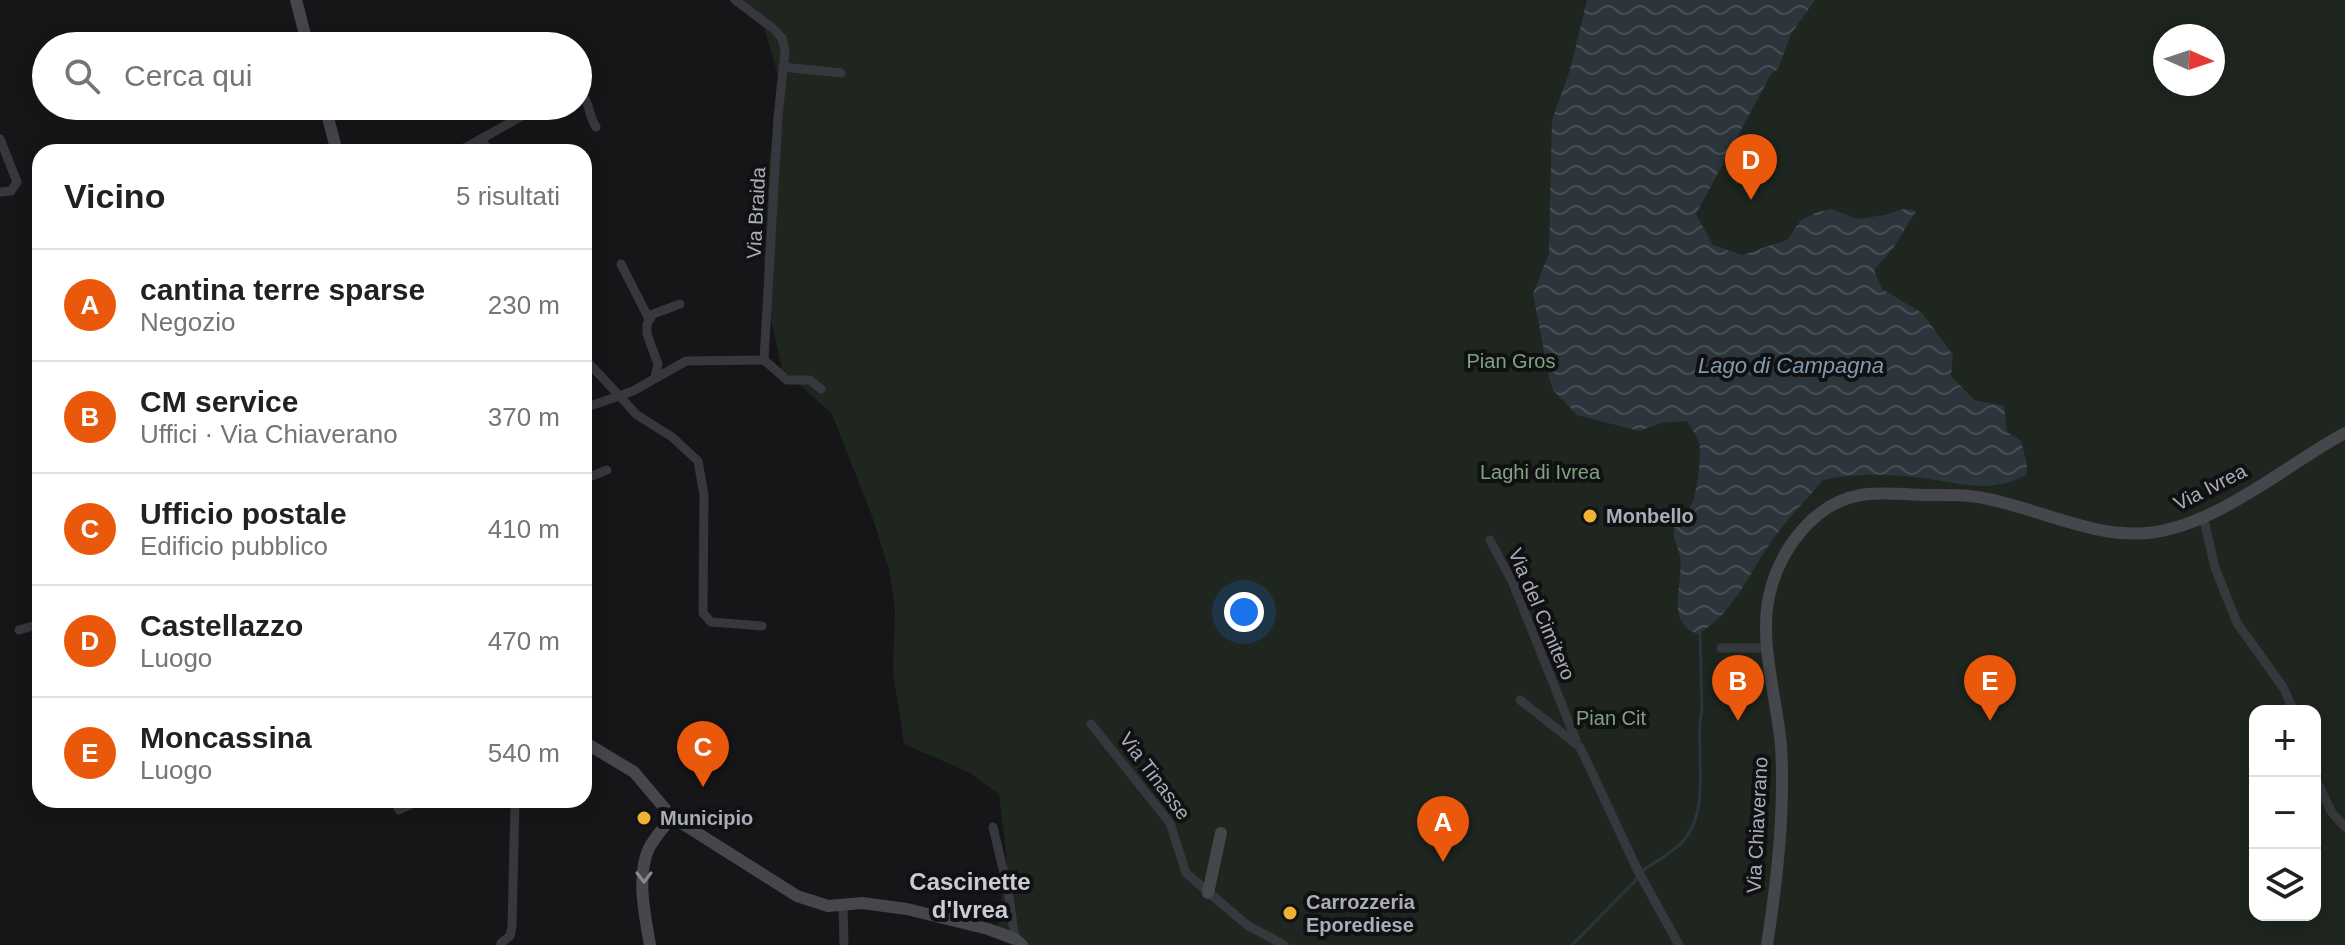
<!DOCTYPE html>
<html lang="it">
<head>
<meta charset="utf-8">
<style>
  body { margin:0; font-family:Arial,sans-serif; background:#f2f2f2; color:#202124 }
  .controls { position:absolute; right:24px; bottom:24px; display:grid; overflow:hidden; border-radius:16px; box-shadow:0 4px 20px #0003 }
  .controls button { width:72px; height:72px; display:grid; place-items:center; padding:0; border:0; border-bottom:2px solid #e0e0e0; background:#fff; color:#202124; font:40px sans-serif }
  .compass { position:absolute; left:2153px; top:24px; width:72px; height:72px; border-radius:50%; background:#fff; box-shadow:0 4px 20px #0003; rotate:93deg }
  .you { position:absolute; left:1244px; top:612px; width:28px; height:28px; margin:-20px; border:6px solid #fff; border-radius:50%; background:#1a73e8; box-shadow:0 0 0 12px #1a73e833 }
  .badge { display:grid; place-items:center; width:52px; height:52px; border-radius:50%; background:#ea580c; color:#fff; font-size:26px; font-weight:700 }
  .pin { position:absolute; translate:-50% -66px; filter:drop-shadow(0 2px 4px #0008) }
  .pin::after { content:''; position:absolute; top:42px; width:28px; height:24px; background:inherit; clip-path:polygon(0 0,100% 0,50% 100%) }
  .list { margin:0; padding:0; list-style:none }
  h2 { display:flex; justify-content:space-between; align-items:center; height:104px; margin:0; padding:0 32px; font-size:34px }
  h2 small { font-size:26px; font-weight:400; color:#757577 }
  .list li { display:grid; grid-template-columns:52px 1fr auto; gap:24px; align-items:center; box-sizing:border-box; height:112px; padding:0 32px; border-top:2px solid #e0e0e0 }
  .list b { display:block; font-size:30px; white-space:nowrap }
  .list p { margin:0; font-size:26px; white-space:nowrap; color:#757577 }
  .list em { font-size:26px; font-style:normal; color:#757577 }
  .icon { flex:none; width:44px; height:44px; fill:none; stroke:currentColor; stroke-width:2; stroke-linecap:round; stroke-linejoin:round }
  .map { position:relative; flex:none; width:2345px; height:945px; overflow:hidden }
  .search { position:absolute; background:#fff; box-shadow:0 4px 20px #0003; left:32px; top:32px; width:560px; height:88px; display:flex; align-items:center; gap:20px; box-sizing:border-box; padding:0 28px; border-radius:44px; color:#757577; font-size:30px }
  .panel { position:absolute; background:#fff; box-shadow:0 4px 20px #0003; left:32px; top:144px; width:560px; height:664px; border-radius:24px }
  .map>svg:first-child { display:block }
  .park { fill:#1e261f; fill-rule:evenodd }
  .water { fill:url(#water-waves) }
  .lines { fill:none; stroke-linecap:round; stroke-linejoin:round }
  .stream { stroke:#2c353c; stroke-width:3 }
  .street { stroke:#37383d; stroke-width:9 }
  .secondary { stroke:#45474d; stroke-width:12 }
  .oneway { stroke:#858993 }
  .poi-dot { fill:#f2b134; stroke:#111113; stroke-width:3 }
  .labels { text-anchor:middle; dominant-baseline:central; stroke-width:8; stroke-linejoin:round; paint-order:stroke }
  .street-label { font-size:20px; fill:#a8adb8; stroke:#111113 }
  .park-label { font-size:20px; fill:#7fa381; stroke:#111113 }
  .poi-label { font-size:20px; font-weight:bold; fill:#a8adb8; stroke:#111113; text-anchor:start }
  .water-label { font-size:22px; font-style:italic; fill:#7f9bb3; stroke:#111113 }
  .quarter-label { font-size:24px; font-weight:bold; fill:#c9ccd4; stroke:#111113 }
</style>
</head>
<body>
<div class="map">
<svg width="2345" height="945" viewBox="0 0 2345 945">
  <defs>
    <pattern id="water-waves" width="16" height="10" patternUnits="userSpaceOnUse" patternTransform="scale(2)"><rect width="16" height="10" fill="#2c353c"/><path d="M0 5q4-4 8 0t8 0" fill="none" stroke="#485056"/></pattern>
  </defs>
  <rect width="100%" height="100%" fill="#161618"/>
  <path class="park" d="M 736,0 L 2345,0 L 2345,945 L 1020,945 L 996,932 L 1007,862 L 999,794 L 968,772 L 904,744 L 893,672 L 895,610 L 889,569 L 872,516 L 832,414 L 782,369 L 767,302 L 762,237 L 766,182 L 780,83 L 764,27 ZM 2165,36 L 2213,36 L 2213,84 L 2165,84 ZM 2255,711 L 2315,711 L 2315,915 L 2255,915 Z"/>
  <path class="water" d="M 1587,0 L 1815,0 L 1791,34 L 1778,69 L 1771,74 L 1696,214 L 1713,245 L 1742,255 L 1787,240 L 1801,220 L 1818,212 L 1831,209 L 1857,219 L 1885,215 L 1903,209 L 1916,211 L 1894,247 L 1874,270 L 1882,289 L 1922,313 L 1953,355 L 1951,376 L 1974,400 L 2004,406 L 2007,432 L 2021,441 L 2027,464 L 2026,475 C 1989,495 1956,482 1916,477 C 1884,474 1855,473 1823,480 C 1806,500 1786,520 1771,542 C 1748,575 1734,613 1698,634 C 1664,622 1684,585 1680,558 C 1679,546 1669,535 1676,523 C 1679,515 1688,511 1692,504 C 1697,491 1702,457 1699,443 C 1697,436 1691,427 1687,421 L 1661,423 L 1639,431 L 1577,415 L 1553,390 L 1549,377 L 1533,294 L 1549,253 L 1552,120 L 1570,70 Z"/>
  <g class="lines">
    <g class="stream">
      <path d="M 1642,871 C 1653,863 1667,856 1678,846 C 1705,822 1700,785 1700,753 C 1700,738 1698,724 1702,710 L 1700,633"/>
      <polyline points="1572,945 1638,878"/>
    </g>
    <g class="street">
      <polyline points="735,0 774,29 782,38 785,51 778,117 764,360"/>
      <polyline points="783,67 841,73"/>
      <path d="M 578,90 C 590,100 588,115 596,127"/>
      <polyline points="0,139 17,182 11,191 0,192"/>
      <polyline points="481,139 540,106"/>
      <polyline points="457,152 481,139 490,152"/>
      <polyline points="621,264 649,319"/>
      <polyline points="584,358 637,415 672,437 698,461 704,495 703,613 711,622 762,626"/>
      <polyline points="764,360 787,380 810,380 821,389"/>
      <polyline points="655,377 658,364 647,334 647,324 653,314 680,304"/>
      <polyline points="584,408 633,391 686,361 764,360"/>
      <polyline points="584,479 607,470"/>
      <polyline points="2203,516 2215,568 2237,623 2283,687 2294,711"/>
      <polyline points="1490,540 1513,583 1576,740"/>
      <polyline points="19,630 40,624"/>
      <polyline points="1721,648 1768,648"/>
      <polyline points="1520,700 1580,747 1638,871 1679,945"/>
      <polyline points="1091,724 1170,823 1186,873 1247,925 1284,945"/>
      <polyline points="2315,778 2332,813 2345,827"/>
      <polyline points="394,800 399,810 421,800"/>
      <polyline points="993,827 1008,890 1015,939"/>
      <polyline points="843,905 844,945"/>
      <polyline points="501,943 510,936 512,927 515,800"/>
    </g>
    <g class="secondary">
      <polyline points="296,0 308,46"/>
      <polyline points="325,106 337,152"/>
      <polyline points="584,742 634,772 672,817 797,896 828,906 862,903 907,909 988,929 1015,939 1022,945"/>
      <polyline points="1208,893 1221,833"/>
      <path d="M 650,945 C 645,916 636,876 649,848 C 655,837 664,827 672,817"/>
      <path d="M 1767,945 C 1777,880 1785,812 1781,746 C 1777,699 1759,643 1769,596 C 1779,551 1813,503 1861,495 C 1881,492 1902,494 1922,495 C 1944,495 1967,494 1988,499 C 2038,509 2095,538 2147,533 C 2215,527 2286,465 2345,433"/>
    </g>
  </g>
  <defs><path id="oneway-chevron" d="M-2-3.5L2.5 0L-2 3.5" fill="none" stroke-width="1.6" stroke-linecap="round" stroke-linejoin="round" transform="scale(2)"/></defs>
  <use class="oneway" href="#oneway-chevron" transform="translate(644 877) rotate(90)"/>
  <g class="poi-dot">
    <circle cx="1590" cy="516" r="8"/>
    <circle cx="644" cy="818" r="8"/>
    <circle cx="1290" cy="913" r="8"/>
  </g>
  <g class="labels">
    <g class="street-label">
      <text transform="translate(756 213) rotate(-87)">Via Braida</text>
      <text transform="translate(2210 487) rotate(-27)">Via Ivrea</text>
      <text transform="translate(1542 614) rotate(67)">Via del Cimitero</text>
      <text transform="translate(1155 776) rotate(53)">Via Tinasse</text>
      <text transform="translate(1757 825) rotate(-87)">Via Chiaverano</text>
    </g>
    <g class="park-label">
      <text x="1511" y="361">Pian Gros</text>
      <text x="1540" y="472">Laghi di Ivrea</text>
      <text x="1611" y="718">Pian Cit</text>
    </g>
    <g class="poi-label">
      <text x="1606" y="516">Monbello</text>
      <text x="660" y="818">Municipio</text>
      <text x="1306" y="902">Carrozzeria<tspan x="1306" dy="23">Eporediese</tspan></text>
    </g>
    <g class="water-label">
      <text x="1791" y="365">Lago di Campagna</text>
    </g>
    <g class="quarter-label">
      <text x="970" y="881">Cascinette<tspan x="970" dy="28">d'Ivrea</tspan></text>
    </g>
  </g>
</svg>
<div class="controls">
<button>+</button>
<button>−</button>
<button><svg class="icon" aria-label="layers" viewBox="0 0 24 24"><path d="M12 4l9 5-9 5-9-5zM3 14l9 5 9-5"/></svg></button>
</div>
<svg class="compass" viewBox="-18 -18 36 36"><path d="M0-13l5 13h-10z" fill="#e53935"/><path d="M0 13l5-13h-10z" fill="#757577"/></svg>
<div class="you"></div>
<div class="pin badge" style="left:1443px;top:862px">A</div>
<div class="pin badge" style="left:1738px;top:721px">B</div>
<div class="pin badge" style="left:703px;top:787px">C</div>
<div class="pin badge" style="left:1751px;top:200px">D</div>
<div class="pin badge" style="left:1990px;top:721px">E</div>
<div class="search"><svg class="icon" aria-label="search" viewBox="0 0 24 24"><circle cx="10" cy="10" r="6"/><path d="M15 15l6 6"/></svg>Cerca qui</div>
<section class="panel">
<h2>Vicino<small>5 risultati</small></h2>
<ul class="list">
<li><span class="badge">A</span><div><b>cantina terre sparse</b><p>Negozio</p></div><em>230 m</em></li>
<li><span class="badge">B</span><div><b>CM service</b><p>Uffici · Via Chiaverano</p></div><em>370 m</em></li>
<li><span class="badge">C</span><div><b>Ufficio postale</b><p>Edificio pubblico</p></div><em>410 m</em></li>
<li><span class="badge">D</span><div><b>Castellazzo</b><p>Luogo</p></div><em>470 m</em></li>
<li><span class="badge">E</span><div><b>Moncassina</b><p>Luogo</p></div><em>540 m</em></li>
</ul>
</section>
</div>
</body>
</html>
